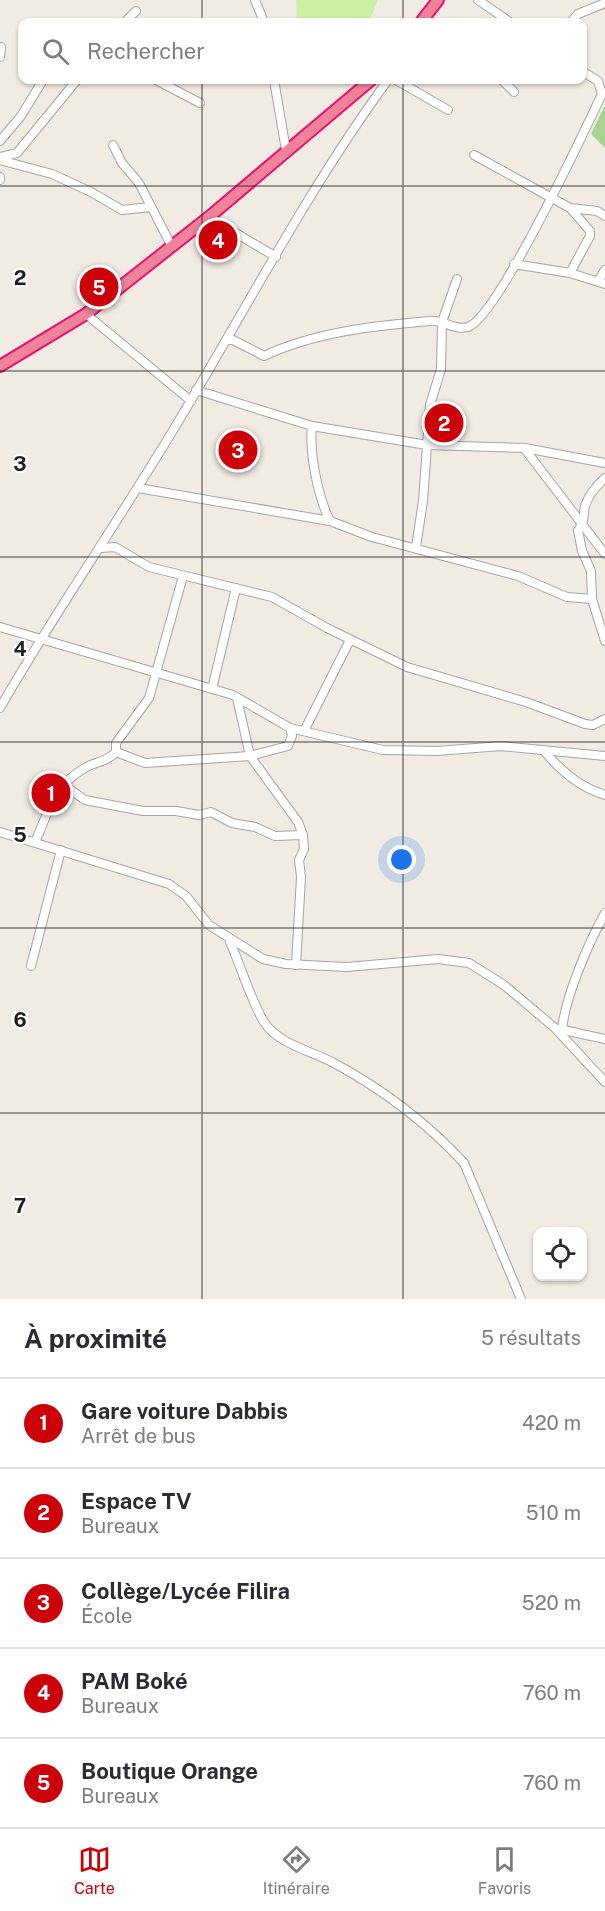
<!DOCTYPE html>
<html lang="fr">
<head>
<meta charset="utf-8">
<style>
  body { margin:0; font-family:"Public Sans",sans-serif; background:#f7f7f7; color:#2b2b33 }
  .controls { position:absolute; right:18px; bottom:18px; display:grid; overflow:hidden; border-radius:12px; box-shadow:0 2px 4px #0004 }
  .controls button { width:54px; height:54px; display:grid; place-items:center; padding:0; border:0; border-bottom:2px solid #e1e1e2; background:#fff; color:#2b2b33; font:30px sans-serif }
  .you { position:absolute; left:402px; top:860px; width:21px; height:21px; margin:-15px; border:4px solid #fff; border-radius:50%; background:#1a73e8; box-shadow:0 0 0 9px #1a73e833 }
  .badge { display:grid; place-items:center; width:39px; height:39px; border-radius:50%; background:#cb0008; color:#fff; font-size:20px; font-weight:700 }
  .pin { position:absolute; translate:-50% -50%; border:3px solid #fff; box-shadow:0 2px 6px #0006 }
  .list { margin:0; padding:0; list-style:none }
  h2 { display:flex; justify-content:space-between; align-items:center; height:78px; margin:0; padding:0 24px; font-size:26px }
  h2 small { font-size:20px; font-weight:400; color:#7c7c81 }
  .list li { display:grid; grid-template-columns:39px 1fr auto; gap:18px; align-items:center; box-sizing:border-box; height:90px; padding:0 24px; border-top:2px solid #e1e1e2 }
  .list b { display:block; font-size:22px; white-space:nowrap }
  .list p { margin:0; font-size:20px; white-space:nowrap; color:#7c7c81 }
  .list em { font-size:20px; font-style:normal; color:#7c7c81 }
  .icon { flex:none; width:33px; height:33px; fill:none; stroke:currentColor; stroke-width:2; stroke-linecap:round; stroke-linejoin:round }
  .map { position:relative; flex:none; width:605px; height:1299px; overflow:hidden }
  .search { position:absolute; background:#fff; box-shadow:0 2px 4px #0004; left:18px; right:18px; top:18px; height:66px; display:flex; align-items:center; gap:15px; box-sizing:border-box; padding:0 21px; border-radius:12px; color:#7c7c81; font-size:22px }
  .sheet { height:528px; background:#fff }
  nav { display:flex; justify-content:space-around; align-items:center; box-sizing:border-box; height:84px; border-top:2px solid #e1e1e2; background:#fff; font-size:16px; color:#7c7c81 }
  nav a { display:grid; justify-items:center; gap:3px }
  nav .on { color:#cb0008 }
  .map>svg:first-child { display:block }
  .grass { fill:#ccefa3 }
  .forest { fill:#a9d393 }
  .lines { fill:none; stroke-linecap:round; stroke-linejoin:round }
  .minor-casing { stroke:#a5a5a5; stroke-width:10 }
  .highway-casing { stroke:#ea1365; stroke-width:14 }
  .minor { stroke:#fff; stroke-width:8 }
  .highway { stroke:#ef839b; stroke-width:10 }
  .grid { fill:none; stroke:#1e1e1e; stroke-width:1.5; stroke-opacity:0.55 }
  .grid-label { font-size:20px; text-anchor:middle; font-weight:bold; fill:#1e1e1e; stroke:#fff; stroke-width:4.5; stroke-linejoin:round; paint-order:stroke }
</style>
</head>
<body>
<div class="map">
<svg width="605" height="1299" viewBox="0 0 605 1299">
  <rect width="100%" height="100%" fill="#f0ebe3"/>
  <polygon class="grass" points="296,0 378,0 369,22 297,22"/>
  <polygon class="forest" points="605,105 605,148 591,134"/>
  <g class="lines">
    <g class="minor-casing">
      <g id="minor">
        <polyline points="255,0 264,22"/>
        <polyline points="478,0 510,22"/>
        <polyline points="125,22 136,11"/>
        <polyline points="571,22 578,14 605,3"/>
        <polyline points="0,57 1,47"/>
        <polyline points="156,80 200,103"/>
        <polyline points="274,80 286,150"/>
        <polyline points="396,80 448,110"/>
        <polyline points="502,80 514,92"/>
        <polyline points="0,141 21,116 43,80"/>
        <polyline points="113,145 122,163 139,183 172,247"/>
        <polyline points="474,155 570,208 597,211 605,216"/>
        <polyline points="0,157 17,153 77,80"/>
        <polyline points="0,160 52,174 91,192 122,210 151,207"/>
        <polyline points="0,177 0,180"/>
        <polyline points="570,208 590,231 590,236 570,273"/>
        <polyline points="209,217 276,257"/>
        <polyline points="514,264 570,273 605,284"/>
        <polyline points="598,281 605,270"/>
        <polyline points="86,314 191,401"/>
        <path d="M 227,340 L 233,340 L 264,356 C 315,332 373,326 429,321 C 443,319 454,331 468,327 C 497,318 585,130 602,94 L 598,81 L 582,71"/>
        <polyline points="196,390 312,426 427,445 525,448 605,463"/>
        <polyline points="524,448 605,554"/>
        <path d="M 605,478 C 596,486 589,494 585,506 C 583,515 585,523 578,530 L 582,551 L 591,571 L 592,599 L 605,641"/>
        <path d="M 138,488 L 330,521 C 318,497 309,453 312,426"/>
        <polyline points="330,521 372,537 518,576 567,597 592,599"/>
        <polyline points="416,547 423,501 430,405 441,369 442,322 457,279"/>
        <polyline points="101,548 115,547 149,567 272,597 327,628 407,667 526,702 585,724 593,725 605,719"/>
        <polyline points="0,627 233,695 290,728 383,750 437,751 501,746 605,756"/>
        <polyline points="212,689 236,588"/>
        <polyline points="237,698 250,756 298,822 303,835 304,849 299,860 301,877 296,965"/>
        <path d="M 0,708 C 55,612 118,522 175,427 C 245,311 308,189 388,80"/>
        <polyline points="304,731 350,640"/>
        <polyline points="116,752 116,743 149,698 183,576"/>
        <path d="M 545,752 C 561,771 581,788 605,795"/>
        <polyline points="61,783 85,800 143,811 176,811 199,815 211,812 232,823 255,827 275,836 303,835"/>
        <polyline points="0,832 169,884 186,896 209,925 263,959 286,964 347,967 438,959 469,963 504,985 555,1028 605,1082"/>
        <path d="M 35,842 C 49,811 53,787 83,769 C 94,762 107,762 116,752 L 145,763 L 250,756 L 288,746 L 292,736 L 290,728"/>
        <path d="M 230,942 C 240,964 252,1003 264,1022 C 278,1044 312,1051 334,1063 C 382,1089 427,1123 464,1163 L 521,1299"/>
        <polyline points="31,966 61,850"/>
        <polyline points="559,1029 605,1039"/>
        <path d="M 562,1029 C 566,995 588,944 605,913"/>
      </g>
    </g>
    <g class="highway-casing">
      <g id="highway">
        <polyline points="421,22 438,0"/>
        <polyline points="0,366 86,314 209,217 371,80"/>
      </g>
    </g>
    <use href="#minor" class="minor"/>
    <use href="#highway" class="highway"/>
  </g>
  <path class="grid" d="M 202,0 L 202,22M 403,0 L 403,22M 202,80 L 202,1299M 403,80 L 403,1299M 0,186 L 605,186M 0,371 L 605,371M 0,557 L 605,557M 0,742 L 605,742M 0,928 L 605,928M 0,1113 L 605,1113"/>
  <g class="grid-label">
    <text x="20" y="285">2</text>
    <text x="20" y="471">3</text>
    <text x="20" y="656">4</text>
    <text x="20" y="842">5</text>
    <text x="20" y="1027">6</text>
    <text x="20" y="1213">7</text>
  </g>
</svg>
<div class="controls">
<button><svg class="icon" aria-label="locate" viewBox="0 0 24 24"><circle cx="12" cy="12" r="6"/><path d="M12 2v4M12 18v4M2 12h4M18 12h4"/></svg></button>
</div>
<div class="you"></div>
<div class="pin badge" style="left:51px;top:793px">1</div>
<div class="pin badge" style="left:444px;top:423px">2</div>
<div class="pin badge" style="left:238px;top:450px">3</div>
<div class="pin badge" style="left:218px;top:240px">4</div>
<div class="pin badge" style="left:99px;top:287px">5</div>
<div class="search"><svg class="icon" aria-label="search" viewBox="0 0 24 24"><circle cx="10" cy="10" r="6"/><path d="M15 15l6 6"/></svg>Rechercher</div>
</div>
<section class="sheet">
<h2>À proximité<small>5 résultats</small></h2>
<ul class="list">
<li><span class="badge">1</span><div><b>Gare voiture Dabbis</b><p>Arrêt de bus</p></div><em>420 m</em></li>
<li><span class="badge">2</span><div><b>Espace TV</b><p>Bureaux</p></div><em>510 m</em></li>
<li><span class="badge">3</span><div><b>Collège/Lycée Filira</b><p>École</p></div><em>520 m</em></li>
<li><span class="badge">4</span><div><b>PAM Boké</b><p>Bureaux</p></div><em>760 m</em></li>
<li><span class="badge">5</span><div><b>Boutique Orange</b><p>Bureaux</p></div><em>760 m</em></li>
</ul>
</section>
<nav>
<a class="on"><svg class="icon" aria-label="map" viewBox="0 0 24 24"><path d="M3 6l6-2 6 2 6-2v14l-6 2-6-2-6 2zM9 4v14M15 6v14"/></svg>Carte</a>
<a><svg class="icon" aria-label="directions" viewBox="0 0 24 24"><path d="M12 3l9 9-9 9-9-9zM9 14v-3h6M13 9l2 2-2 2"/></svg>Itinéraire</a>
<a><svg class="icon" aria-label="saved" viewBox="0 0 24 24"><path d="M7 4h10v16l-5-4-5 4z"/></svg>Favoris</a>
</nav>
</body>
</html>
